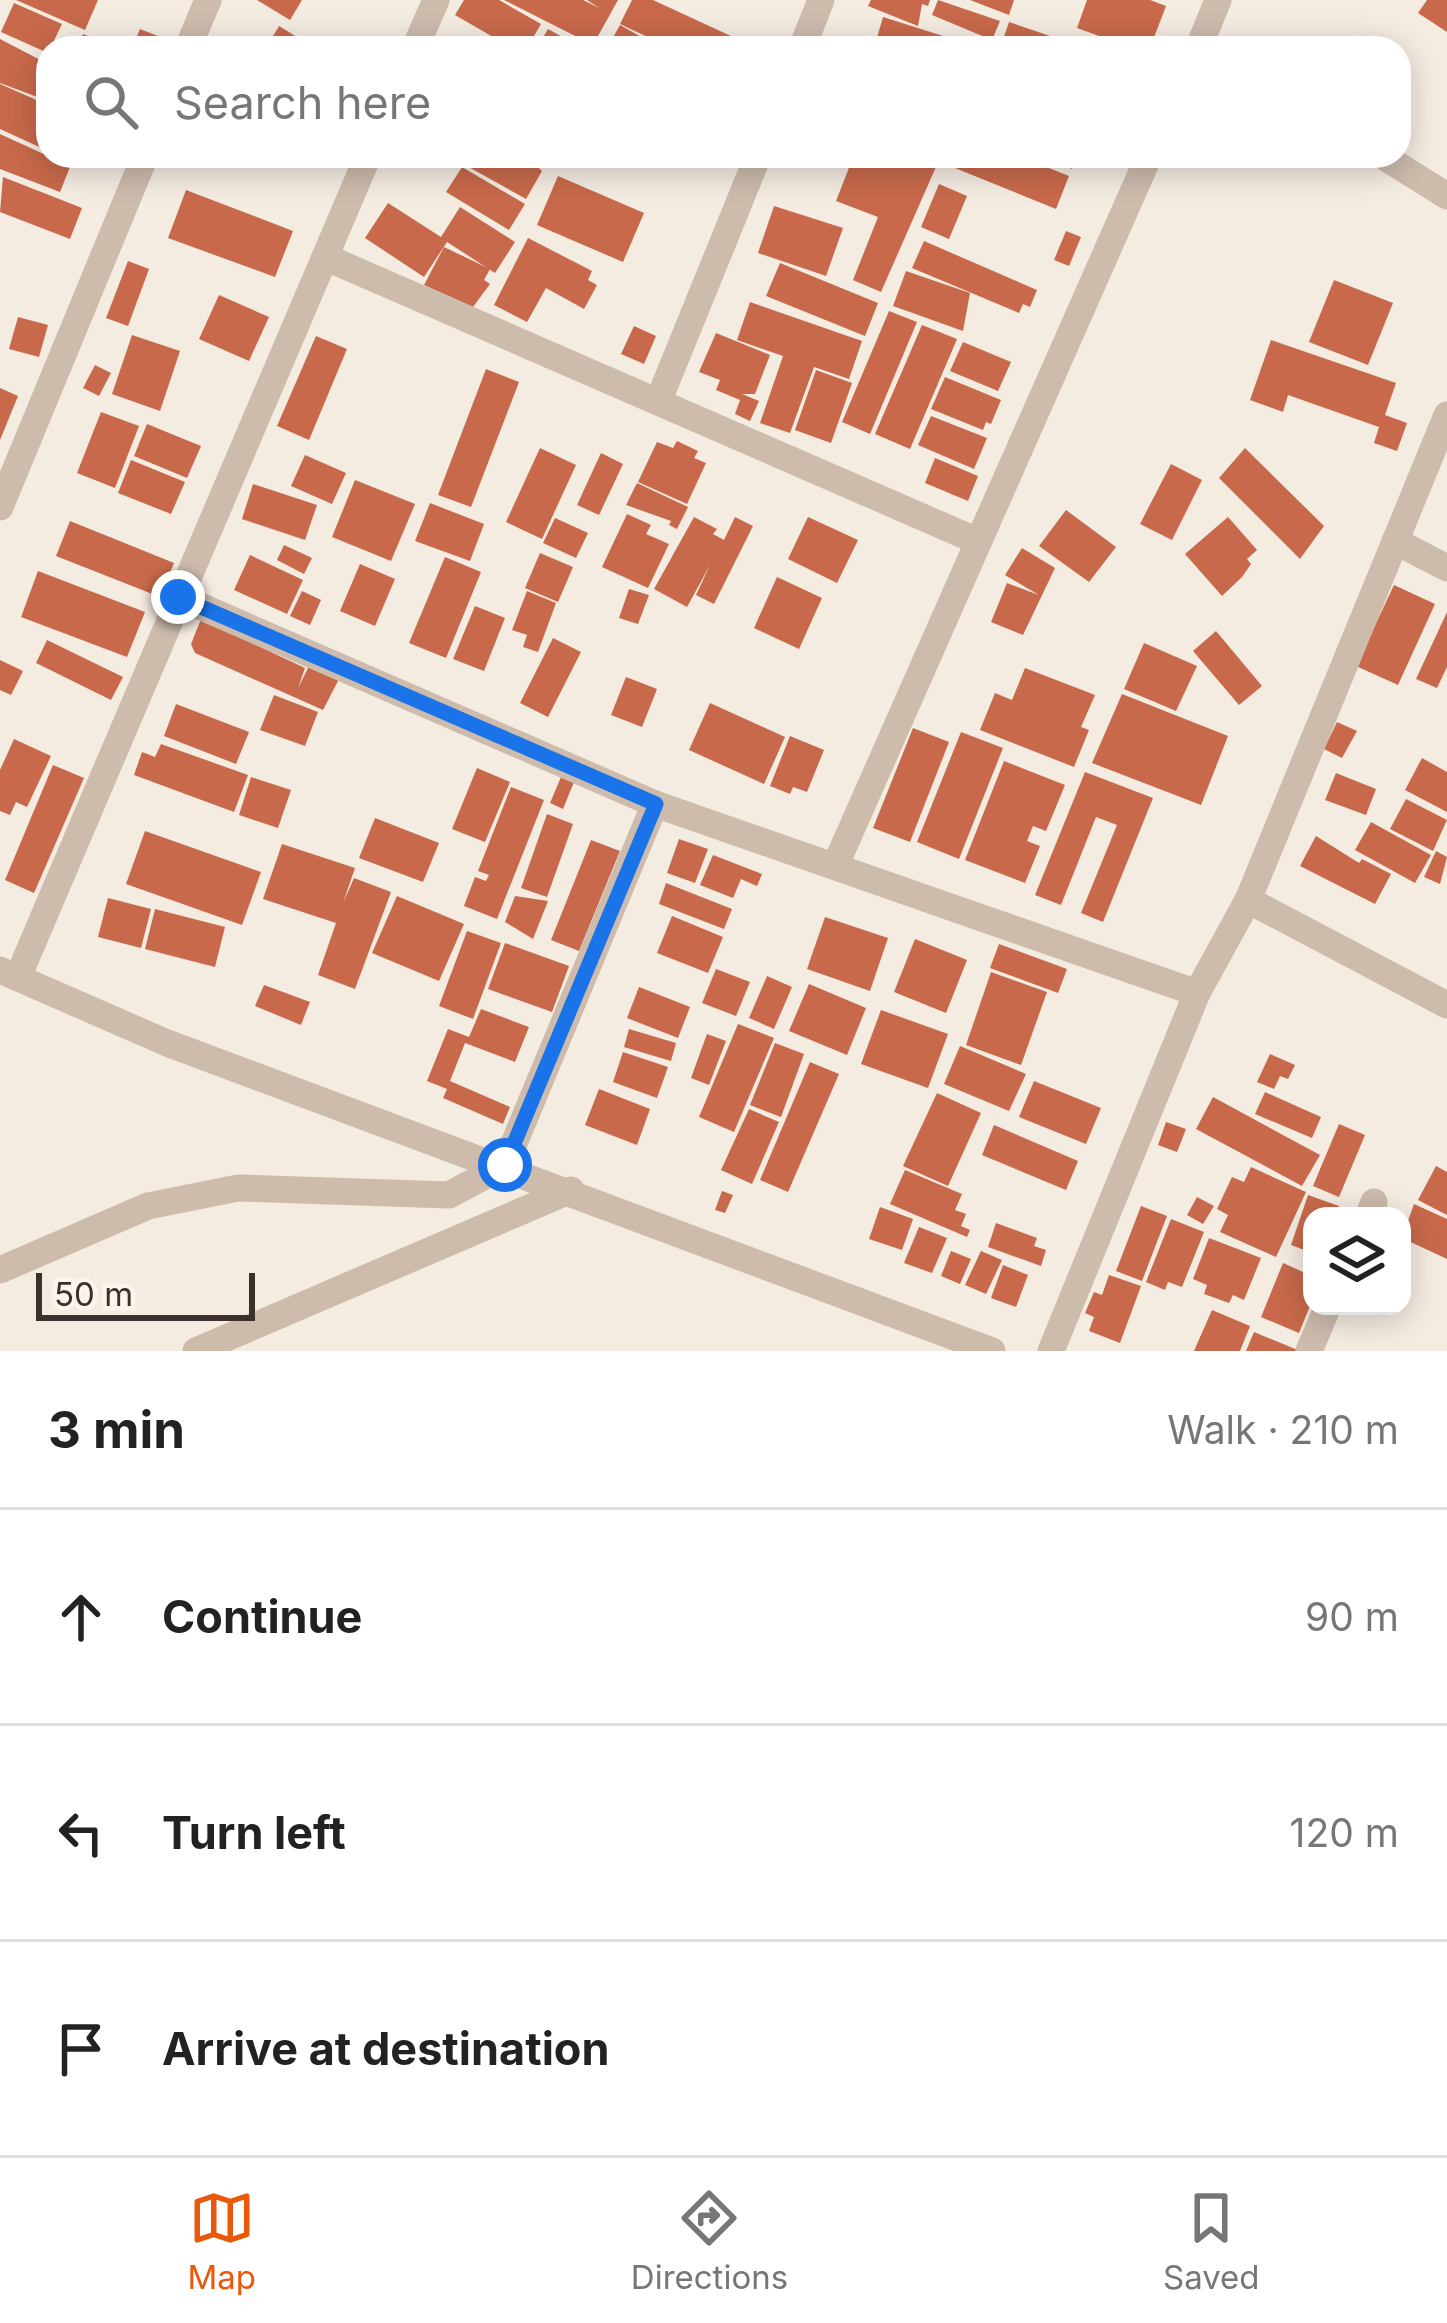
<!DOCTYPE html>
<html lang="en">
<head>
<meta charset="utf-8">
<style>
  body { margin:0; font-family:Inter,sans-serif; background:#f6f6f6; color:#222 }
  .controls { position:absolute; right:36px; bottom:36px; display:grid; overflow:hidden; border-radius:24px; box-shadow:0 6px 30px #0003 }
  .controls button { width:108px; height:108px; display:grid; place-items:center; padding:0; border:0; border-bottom:3px solid #e0e0e0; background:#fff; color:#222; font:60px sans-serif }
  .scale { position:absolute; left:36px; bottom:30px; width:219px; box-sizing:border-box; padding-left:12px; border:6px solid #3b302b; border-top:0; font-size:33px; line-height:42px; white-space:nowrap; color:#3b302b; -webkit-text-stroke:9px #fbf5ee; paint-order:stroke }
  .stop { position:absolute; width:36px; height:36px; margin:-27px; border:9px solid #1a73e8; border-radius:50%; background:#fff }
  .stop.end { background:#1a73e8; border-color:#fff; box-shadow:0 3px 12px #0008 }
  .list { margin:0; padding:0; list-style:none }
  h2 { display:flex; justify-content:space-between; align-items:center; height:156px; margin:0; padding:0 48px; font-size:51px }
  h2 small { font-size:39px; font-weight:400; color:#767676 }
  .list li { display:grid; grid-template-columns:78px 1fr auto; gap:36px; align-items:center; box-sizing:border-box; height:216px; padding:0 48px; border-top:3px solid #e0e0e0 }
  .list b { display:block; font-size:45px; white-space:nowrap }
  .list em { font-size:39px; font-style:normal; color:#767676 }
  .icon { flex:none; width:66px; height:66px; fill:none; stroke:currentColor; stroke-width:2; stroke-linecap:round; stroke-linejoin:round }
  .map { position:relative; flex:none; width:1447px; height:1351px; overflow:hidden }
  .search { position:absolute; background:#fff; box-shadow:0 6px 30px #0003; left:36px; right:36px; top:36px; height:132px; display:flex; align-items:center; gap:30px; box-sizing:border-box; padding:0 42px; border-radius:36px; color:#767676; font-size:45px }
  .sheet { height:804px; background:#fff }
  nav { display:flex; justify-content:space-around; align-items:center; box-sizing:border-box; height:168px; border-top:3px solid #e0e0e0; background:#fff; font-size:33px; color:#767676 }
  nav a { display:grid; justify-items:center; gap:6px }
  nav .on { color:#ea580c }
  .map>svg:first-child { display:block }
  .building { fill:#c8694b }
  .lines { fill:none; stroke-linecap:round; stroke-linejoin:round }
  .street { stroke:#cdbbac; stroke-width:27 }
  .route { stroke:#1a73e8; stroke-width:15 }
</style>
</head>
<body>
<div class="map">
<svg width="1447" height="1351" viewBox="0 0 1447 1351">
  <rect width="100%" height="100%" fill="#f4ebe1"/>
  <g class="building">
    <polygon points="16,0 98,0 85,30"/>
    <polygon points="257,0 302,0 290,20"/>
    <polygon points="464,0 499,0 541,24 527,48 512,48 455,15"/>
    <polygon points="504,0 583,0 599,8 587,0 618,0 593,45"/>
    <polygon points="632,0 653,0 733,37 728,48 671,48 620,24"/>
    <polygon points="871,0 930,0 928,6 922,4 918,26 868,6"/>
    <polygon points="938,0 1000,21 992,40 932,15"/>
    <polygon points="970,0 1014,0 1009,15"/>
    <polygon points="1087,0 1150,0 1166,6 1150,48 1132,48 1077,28"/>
    <polygon points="1427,0 1447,0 1447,32 1418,13"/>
    <polygon points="14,3 62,24 48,53 1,32"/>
    <polygon points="883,17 978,47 978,48 874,48"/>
    <polygon points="1009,22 1059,39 1056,48 1000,48"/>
    <polygon points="620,25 661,48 607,48"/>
    <polygon points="279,26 315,48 266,48"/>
    <polygon points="140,29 166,39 162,48 132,48"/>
    <polygon points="548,29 582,48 537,48"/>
    <polygon points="83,34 119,48 78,48"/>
    <polygon points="0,39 48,64 48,101 0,83"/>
    <polygon points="0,84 48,105 48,151 0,129"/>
    <polygon points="0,134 48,156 80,156 72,162 60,192 0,169"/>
    <polygon points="449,156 526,156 542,171 526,199"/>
    <polygon points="842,156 939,160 881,292 853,280 878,217 836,201 852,160"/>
    <polygon points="954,156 1019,156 1069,176 1056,209 950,166"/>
    <polygon points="1040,156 1077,156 1072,169"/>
    <polygon points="462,167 525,204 509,230 446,192"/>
    <polygon points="558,176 644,213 623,262 537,225"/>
    <polygon points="3,177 82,208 70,239 0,212"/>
    <polygon points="939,184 967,196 949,239 921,227"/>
    <polygon points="186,190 293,231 275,277 168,238"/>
    <polygon points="388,203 441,237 460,207 515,242 495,273 447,242 424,277 365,238"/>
    <polygon points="774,206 843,228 826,276 758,253"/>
    <polygon points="1066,231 1081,237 1069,266 1054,260"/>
    <polygon points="528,238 592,271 588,280 597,285 584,309 546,288 527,322 494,305"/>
    <polygon points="924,241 1037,290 1030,307 1023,304 1019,313 912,268"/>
    <polygon points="444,247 490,269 484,280 490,284 473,307 424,285"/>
    <polygon points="128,261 149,269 128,326 106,318"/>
    <polygon points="780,263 878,303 865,336 766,296"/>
    <polygon points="906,271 970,293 963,331 893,306"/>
    <polygon points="1334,280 1393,303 1368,365 1309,342"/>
    <polygon points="219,295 269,317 249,361 199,339"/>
    <polygon points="750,302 862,341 849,379 814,367 790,433 760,423 783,356 737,340"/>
    <polygon points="889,311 917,322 870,434 842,422"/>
    <polygon points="18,317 48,325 39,357 9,349"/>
    <polygon points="922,325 957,339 910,449 875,434"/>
    <polygon points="634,326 656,336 644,364 621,354"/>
    <polygon points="716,333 770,355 755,394 742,394 759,401 750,421 735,414 740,400 716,390 720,380 699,372"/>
    <polygon points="132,335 180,351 160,411 112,394"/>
    <polygon points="316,336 347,349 309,440 277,426"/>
    <polygon points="1271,340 1396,383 1385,415 1407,423 1397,451 1374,443 1379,427 1288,395 1283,412 1250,400"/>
    <polygon points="963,342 1011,362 998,391 950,371"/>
    <polygon points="95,365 111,373 99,396 83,388"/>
    <polygon points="486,369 519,382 471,507 438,495"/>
    <polygon points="816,370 852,383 831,443 795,430"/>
    <polygon points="945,377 1001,400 991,424 986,422 983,430 931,409"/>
    <polygon points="0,388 18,396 0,440"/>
    <polygon points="101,412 139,426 115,488 77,473"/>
    <polygon points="931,416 987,438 974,469 918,445"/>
    <polygon points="147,424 201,446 187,478 134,456"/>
    <polygon points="677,441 698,451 694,458 706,463 687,504 638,482 657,442 673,448"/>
    <polygon points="540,448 576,465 542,539 506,522"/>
    <polygon points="1245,448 1324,526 1300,559 1219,478"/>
    <polygon points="601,453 623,464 599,515 577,505"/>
    <polygon points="305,455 346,473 332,504 291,486"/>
    <polygon points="935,458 978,476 968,501 925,483"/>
    <polygon points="131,460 185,482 171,514 118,493"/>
    <polygon points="1171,464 1202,480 1172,540 1140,524"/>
    <polygon points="355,480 415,504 391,561 332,537"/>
    <polygon points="637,483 688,507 677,529 669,525 671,521 626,505"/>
    <polygon points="253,484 317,505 305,540 242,519"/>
    <polygon points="430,503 484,524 470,561 415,541"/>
    <polygon points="1066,510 1116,547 1089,582 1039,546"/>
    <polygon points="627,514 651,525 646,534 669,544 648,588 602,567"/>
    <polygon points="694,517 717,529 713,534 724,540 735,517 753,526 714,604 696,595 710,565 687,607 654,589"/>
    <polygon points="808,517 858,540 837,583 788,559"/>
    <polygon points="1228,517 1257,550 1247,559 1251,564 1242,577 1222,596 1185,554"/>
    <polygon points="555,518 588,533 576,558 543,543"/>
    <polygon points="70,521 174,563 160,597 56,556"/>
    <polygon points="284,545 312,558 304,574 277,560"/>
    <polygon points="1022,548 1055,568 1023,635 991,622 1007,583 1039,595 1005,575"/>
    <polygon points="540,553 573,567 558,602 525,588"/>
    <polygon points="250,555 303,580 287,614 234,590"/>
    <polygon points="445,557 481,572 446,658 409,643"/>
    <polygon points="360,564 395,579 375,626 340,611"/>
    <polygon points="38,571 145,612 127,657 21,617"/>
    <polygon points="777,577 822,598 799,649 754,628"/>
    <polygon points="1394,585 1435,604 1398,685 1356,666"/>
    <polygon points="629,589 649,595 638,624 619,618"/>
    <polygon points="302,591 321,600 310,625 290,616"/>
    <polygon points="527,591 556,603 538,652 523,647 527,635 512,630"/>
    <polygon points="475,606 505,618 484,671 453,659"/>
    <polygon points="1447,612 1447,667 1437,688 1416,679"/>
    <polygon points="201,619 305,668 298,688 310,664 339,679 323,710 195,653 191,644"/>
    <polygon points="1216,631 1262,686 1239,705 1193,651"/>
    <polygon points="553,638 581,652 548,717 520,703"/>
    <polygon points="47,640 123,677 111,700 36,663"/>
    <polygon points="1144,643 1197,666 1176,711 1124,689"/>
    <polygon points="0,660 23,671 11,695 0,690"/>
    <polygon points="1025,668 1095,695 1081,727 1089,730 1074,767 980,730 995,693 1012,700"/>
    <polygon points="626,677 657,689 642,727 611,715"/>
    <polygon points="1122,694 1228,736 1201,805 1092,763"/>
    <polygon points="274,695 318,712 305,746 260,730"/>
    <polygon points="710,703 785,737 764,784 689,750"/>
    <polygon points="176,704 249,732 236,764 164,736"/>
    <polygon points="1337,722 1357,731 1342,758 1324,749"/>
    <polygon points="913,728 949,742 910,842 873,828"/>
    <polygon points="961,732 1003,748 959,859 917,842"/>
    <polygon points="790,736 824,750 807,792 793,787 790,794 770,786"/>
    <polygon points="14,739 51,756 27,807 16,802 10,815 0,811 0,770"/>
    <polygon points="161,744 248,775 234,812 134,775 142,752 155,757"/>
    <polygon points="1422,758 1447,772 1447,812 1405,790"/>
    <polygon points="1004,761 1065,785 1046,831 1033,826 1027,841 1040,846 1025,883 965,860"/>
    <polygon points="53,765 84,778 34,893 5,880"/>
    <polygon points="477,768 510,782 485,842 452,829"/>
    <polygon points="1085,772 1153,798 1103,922 1081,913 1117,825 1096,817 1061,905 1035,895"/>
    <polygon points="1336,773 1376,789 1366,815 1325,800"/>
    <polygon points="251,777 291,790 278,828 239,815"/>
    <polygon points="561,777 574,782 563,809 550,803"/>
    <polygon points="511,787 544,800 497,919 464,906 475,877 486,881 489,875 478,871"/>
    <polygon points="1406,799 1447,820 1433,851 1390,829"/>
    <polygon points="547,814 573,824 547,897 521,888"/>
    <polygon points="375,818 439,843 423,882 359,858"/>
    <polygon points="1371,822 1431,855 1415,883 1355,850"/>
    <polygon points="145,831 261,872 242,925 126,884"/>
    <polygon points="1316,836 1359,863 1362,859 1391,874 1375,904 1300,866"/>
    <polygon points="679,839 708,849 695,883 667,873"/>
    <polygon points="591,840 620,851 579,951 551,940"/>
    <polygon points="282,844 355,868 343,903 354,878 391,892 355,989 318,975 336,923 263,899"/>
    <polygon points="1436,851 1447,857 1440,884 1424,877"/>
    <polygon points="713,855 762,874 757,886 741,879 733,898 700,885"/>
    <polygon points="666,883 732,909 724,929 659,904"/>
    <polygon points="397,896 464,924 439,981 372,953"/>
    <polygon points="515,896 548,901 533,939 505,922"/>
    <polygon points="108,898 151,909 141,948 98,937"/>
    <polygon points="155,909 225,927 215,967 145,949"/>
    <polygon points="672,916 723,937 708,973 657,953"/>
    <polygon points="825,917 888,938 870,991 807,969"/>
    <polygon points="467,931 501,943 473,1019 439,1006"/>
    <polygon points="915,939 967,960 946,1013 894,992"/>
    <polygon points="505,943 569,966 552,1012 488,989"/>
    <polygon points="999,944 1067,969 1058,993 990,968"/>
    <polygon points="716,969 750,982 736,1016 702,1003"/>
    <polygon points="991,972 1047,992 1021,1065 966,1045"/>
    <polygon points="767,976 792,987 774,1029 749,1018"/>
    <polygon points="809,984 866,1008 847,1055 789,1031"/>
    <polygon points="264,985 310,1002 301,1025 255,1006"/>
    <polygon points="639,987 690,1007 678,1038 627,1018"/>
    <polygon points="481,1009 529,1027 515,1062 465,1043 450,1081 510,1107 503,1124 443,1098 447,1089 427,1081 448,1029 469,1037"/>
    <polygon points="881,1010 948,1034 928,1088 861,1064"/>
    <polygon points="738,1024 774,1038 734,1132 699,1117"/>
    <polygon points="629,1029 676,1043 671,1061 624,1047"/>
    <polygon points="707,1034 726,1041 709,1085 691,1078"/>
    <polygon points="775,1043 804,1054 781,1117 750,1105"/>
    <polygon points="960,1046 1026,1074 1009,1111 944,1084"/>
    <polygon points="623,1052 668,1067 657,1098 613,1082"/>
    <polygon points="1270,1054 1295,1065 1288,1079 1280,1076 1274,1089 1257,1082"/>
    <polygon points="810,1062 839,1074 788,1192 760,1180"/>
    <polygon points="1034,1081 1101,1108 1086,1144 1019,1117"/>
    <polygon points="599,1089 650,1109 637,1145 585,1125"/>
    <polygon points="1265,1092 1321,1117 1312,1138 1255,1114"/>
    <polygon points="937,1093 981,1113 948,1186 903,1166"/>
    <polygon points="1213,1097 1320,1155 1302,1186 1196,1129"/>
    <polygon points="749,1109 779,1122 752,1184 721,1170"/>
    <polygon points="1166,1122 1186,1129 1177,1152 1158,1145"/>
    <polygon points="1339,1124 1365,1135 1339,1197 1313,1186"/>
    <polygon points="994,1125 1078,1161 1066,1190 982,1155"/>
    <polygon points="1436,1166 1447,1172 1447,1215 1418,1200"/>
    <polygon points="1251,1167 1306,1192 1276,1257 1220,1232 1228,1215 1217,1209 1232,1177 1244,1182"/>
    <polygon points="905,1170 962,1194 955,1210 966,1214 961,1226 970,1230 967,1237 890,1204"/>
    <polygon points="722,1191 733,1195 725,1213 715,1210"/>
    <polygon points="1308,1195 1339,1206 1335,1216 1312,1216 1312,1253 1291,1245"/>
    <polygon points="1197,1197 1214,1206 1203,1224 1187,1215"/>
    <polygon points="1414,1204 1447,1219 1447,1259 1402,1238"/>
    <polygon points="1141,1206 1167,1216 1142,1281 1116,1271"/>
    <polygon points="880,1207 913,1219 902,1250 869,1239"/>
    <polygon points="1171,1219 1204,1232 1182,1287 1168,1282 1165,1290 1146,1282"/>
    <polygon points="996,1223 1037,1238 1034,1246 1046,1250 1041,1266 988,1247"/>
    <polygon points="919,1227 947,1238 932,1273 904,1263"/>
    <polygon points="1209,1238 1261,1258 1244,1300 1233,1295 1229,1303 1204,1294 1207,1285 1193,1279"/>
    <polygon points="951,1251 971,1259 960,1284 941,1276"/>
    <polygon points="981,1251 1002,1260 986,1294 965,1285"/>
    <polygon points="1283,1263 1312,1276 1312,1301 1299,1333 1261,1317"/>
    <polygon points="1003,1265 1028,1275 1016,1307 991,1298"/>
    <polygon points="1109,1275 1141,1286 1120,1343 1089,1331 1094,1317 1085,1313 1094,1292 1102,1295"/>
    <polygon points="1212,1310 1250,1326 1240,1351 1194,1351"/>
    <polygon points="1254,1332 1300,1351 1246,1351"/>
  </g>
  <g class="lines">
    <g class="street">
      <polyline points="1201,42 1218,0"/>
      <polyline points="188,48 208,0"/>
      <polyline points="415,48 436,0"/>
      <polyline points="802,48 821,0"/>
      <polyline points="1383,156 1447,196"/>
      <polyline points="325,257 975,540"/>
      <polyline points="658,402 758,156"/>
      <polyline points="0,507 145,156"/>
      <polyline points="1395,541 1447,568"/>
      <polyline points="179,597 655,804"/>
      <polyline points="836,864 1149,156"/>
      <polyline points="1248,900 1447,1005"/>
      <polyline points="0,970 167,1043 992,1351"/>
      <polyline points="18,977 368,156"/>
      <polyline points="1368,1216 1374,1202"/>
      <polyline points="0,1270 148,1206 238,1188 449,1195 505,1165 655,804 1197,993"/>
      <polyline points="196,1351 571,1190"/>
      <polyline points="1051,1351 1197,993 1248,900 1447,415"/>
      <polyline points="1309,1351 1328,1306"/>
    </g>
  </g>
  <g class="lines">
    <polyline class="route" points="178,597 656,804 505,1165"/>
  </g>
</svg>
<div class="controls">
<button><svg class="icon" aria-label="layers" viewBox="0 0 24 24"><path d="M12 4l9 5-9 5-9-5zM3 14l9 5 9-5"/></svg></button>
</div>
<div class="scale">50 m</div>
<div class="stop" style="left:505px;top:1165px"></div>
<div class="stop end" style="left:178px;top:597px"></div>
<div class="search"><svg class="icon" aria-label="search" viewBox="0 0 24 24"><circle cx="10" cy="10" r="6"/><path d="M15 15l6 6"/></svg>Search here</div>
</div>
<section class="sheet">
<h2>3 min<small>Walk · 210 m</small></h2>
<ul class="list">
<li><svg class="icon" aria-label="ahead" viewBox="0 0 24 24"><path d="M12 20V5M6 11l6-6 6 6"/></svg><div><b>Continue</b></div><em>90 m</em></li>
<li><svg class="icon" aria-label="left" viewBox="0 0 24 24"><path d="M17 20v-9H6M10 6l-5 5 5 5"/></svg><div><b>Turn left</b></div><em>120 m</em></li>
<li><svg class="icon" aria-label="arrive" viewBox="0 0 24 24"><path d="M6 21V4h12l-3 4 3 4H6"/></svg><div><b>Arrive at destination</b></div></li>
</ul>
</section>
<nav>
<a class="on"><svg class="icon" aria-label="map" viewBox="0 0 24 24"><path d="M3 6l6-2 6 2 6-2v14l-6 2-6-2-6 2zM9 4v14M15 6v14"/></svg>Map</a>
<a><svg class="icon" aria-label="directions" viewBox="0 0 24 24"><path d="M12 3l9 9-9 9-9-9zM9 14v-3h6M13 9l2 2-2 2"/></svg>Directions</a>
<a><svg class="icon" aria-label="saved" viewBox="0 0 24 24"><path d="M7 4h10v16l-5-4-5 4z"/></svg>Saved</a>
</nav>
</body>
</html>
